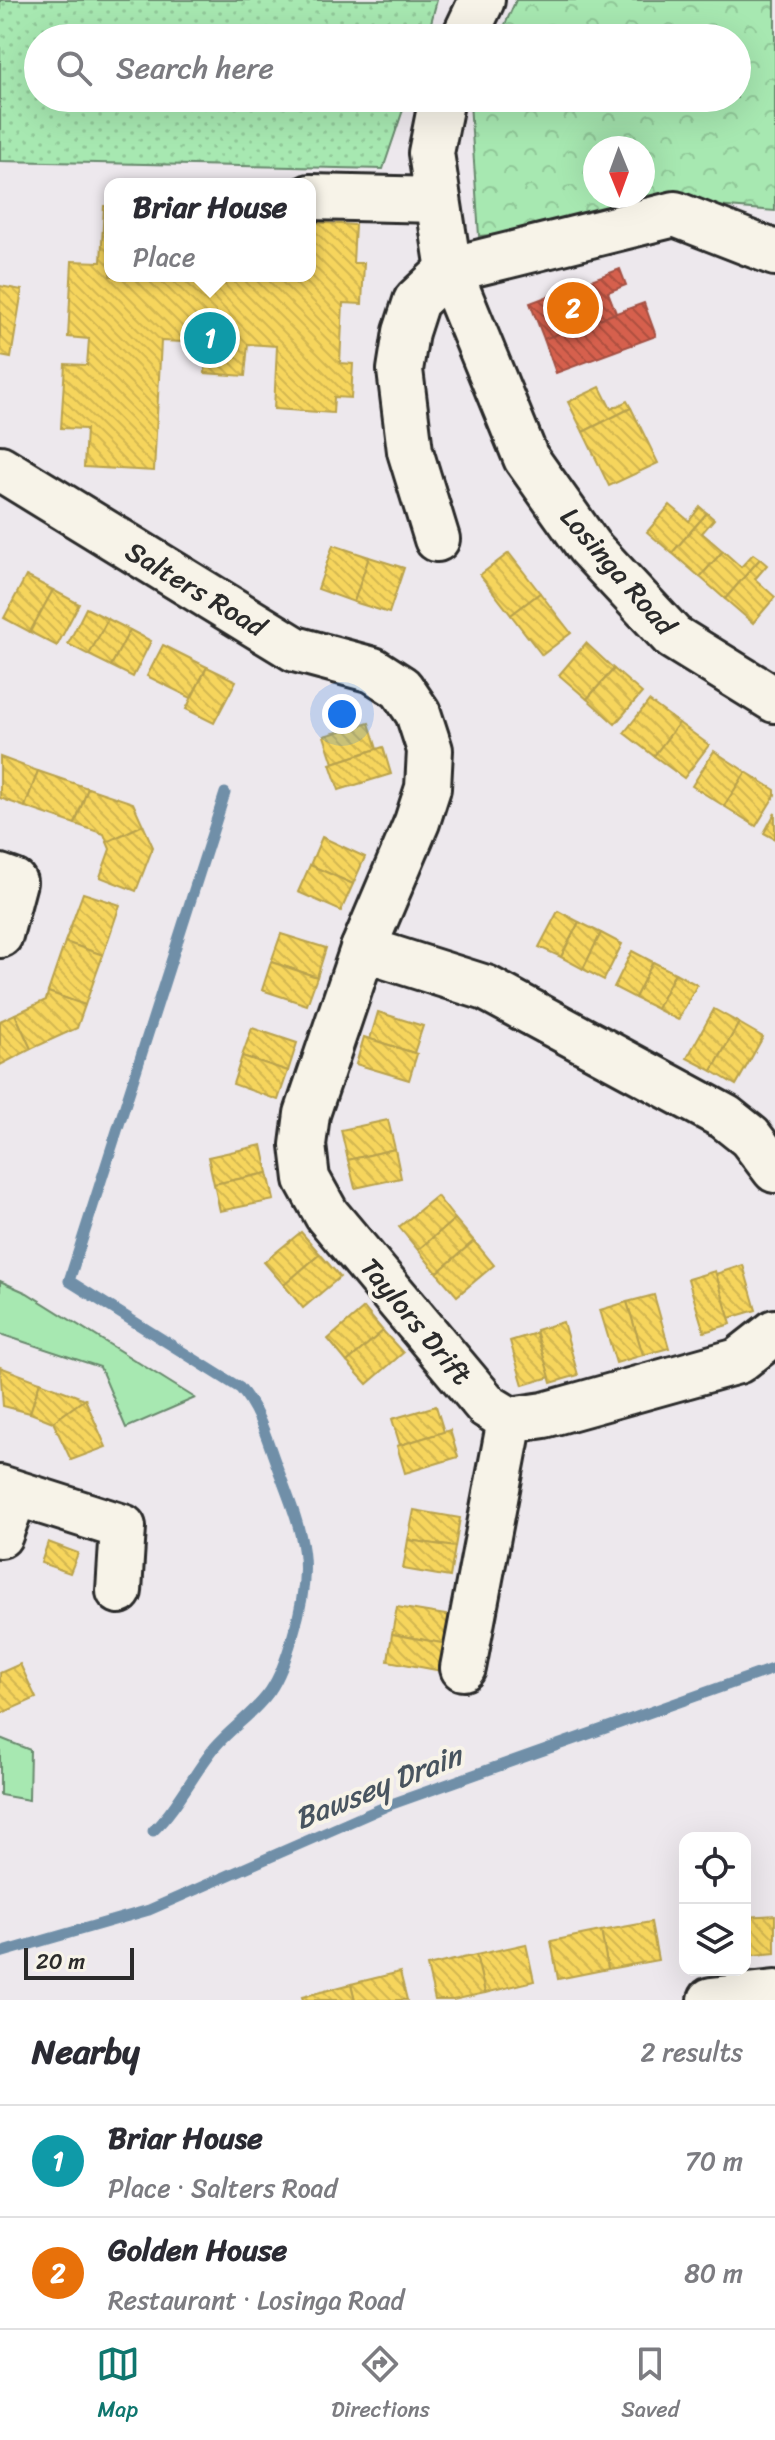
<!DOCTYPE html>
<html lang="en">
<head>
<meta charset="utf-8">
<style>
  body { margin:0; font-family:Sriracha,sans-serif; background:#f2f2f3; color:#2b2b33 }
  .controls { position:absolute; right:24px; bottom:24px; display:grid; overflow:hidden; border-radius:16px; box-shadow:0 8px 32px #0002 }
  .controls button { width:72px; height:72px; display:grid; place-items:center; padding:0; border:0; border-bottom:2px solid #e1e1e2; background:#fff; color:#2b2b33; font:40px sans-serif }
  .compass { position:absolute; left:583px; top:136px; width:72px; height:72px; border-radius:50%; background:#fff; box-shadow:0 8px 32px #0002; rotate:179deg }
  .scale { position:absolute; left:24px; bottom:20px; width:110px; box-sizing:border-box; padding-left:8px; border:4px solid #2b2b2b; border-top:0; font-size:22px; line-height:28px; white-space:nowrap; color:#2b2b2b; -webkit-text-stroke:6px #f7f3e8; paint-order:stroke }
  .you { position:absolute; left:342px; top:714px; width:28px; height:28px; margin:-20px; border:6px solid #fff; border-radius:50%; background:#1a73e8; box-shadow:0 0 0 12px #1a73e833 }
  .badge { display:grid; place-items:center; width:52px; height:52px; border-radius:50%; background:#0f766e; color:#fff; font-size:26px; font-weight:700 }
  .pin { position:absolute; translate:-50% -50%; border:4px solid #fff; box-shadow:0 2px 8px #0006 }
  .popup { position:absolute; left:104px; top:178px; width:212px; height:104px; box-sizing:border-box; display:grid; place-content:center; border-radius:16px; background:#fff; filter:drop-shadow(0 2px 6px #0005); font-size:26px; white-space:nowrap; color:#7c7c81 }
  .popup b { font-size:30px; color:#2b2b33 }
  .popup::after { content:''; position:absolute; left:50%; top:100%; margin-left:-16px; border:16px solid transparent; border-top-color:#fff }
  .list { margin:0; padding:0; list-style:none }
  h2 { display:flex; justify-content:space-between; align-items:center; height:104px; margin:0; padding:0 32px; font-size:34px }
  h2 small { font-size:26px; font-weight:400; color:#7c7c81 }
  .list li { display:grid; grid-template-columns:52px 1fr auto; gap:24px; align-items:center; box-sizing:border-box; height:112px; padding:0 32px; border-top:2px solid #e1e1e2 }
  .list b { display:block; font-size:30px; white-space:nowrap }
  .list p { margin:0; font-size:26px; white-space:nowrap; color:#7c7c81 }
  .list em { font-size:26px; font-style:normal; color:#7c7c81 }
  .icon { flex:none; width:44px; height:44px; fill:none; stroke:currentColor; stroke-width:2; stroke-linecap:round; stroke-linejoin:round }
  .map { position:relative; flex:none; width:775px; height:2000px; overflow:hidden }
  .search { position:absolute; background:#fff; box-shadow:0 8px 32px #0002; left:24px; right:24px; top:24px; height:88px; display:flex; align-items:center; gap:20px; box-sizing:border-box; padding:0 28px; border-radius:44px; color:#7c7c81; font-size:30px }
  .sheet { height:328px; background:#fff }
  nav { display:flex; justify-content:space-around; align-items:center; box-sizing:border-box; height:112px; border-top:2px solid #e1e1e2; background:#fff; font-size:22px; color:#7c7c81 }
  nav a { display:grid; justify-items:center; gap:4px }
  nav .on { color:#0f766e }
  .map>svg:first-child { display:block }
  .grass { fill:#a7e8b1; stroke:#698a6e; stroke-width:2 }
  .park { fill:url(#park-crowns); stroke:#698a6e; stroke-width:2; fill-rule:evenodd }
  .garden { fill:url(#garden-dots); stroke:#698a6e; stroke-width:2 }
  .homes { fill:url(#homes-back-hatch); stroke:#b9a24d; stroke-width:2 }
  .shops { fill:url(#shops-back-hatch); stroke:#a35043; stroke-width:2 }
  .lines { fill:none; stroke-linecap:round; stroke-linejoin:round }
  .stream { stroke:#708fa8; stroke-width:11 }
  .minor-casing { stroke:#2b2b2b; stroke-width:50 }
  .minor { stroke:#f7f3e8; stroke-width:44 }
  .labels { text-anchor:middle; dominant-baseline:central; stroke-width:8; stroke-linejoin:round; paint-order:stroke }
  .street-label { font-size:28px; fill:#2b2b2b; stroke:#f7f3e8 }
  .water-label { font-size:30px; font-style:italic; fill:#48545f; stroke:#f7f3e8 }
</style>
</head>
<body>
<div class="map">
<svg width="775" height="2000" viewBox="0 0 775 2000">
  <defs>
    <pattern id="park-crowns" width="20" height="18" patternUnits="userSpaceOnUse" patternTransform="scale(2)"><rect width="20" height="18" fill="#a7e8b1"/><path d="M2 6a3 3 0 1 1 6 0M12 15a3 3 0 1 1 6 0" fill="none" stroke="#90c798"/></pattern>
    <pattern id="garden-dots" width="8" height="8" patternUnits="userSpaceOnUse" patternTransform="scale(2)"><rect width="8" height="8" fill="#a7e8b1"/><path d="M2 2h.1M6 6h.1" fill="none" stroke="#90c798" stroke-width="1.8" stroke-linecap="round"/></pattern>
    <pattern id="homes-back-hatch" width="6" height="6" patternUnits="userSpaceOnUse" patternTransform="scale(2)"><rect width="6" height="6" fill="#f6d55c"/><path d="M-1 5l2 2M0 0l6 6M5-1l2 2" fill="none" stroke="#d3b750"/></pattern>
    <pattern id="shops-back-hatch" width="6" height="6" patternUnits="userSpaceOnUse" patternTransform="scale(2)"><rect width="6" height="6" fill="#d6604d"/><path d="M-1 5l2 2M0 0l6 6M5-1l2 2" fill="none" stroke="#ae4f40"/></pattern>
  </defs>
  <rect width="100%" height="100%" fill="#ede8ed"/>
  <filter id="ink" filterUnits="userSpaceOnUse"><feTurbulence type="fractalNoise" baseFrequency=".0125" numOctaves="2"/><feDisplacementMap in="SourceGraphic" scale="16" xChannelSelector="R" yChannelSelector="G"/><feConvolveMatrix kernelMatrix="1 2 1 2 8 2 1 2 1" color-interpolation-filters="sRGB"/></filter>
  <g filter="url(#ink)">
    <g class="grass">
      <polygon points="0,1281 27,1293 195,1398 126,1428 100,1367 0,1334"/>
      <polygon points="0,1738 30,1750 29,1800 0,1795"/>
    </g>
    <path class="park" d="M 516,0 L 775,0 L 775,211 L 656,201 L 569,228 L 479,236 L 470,103 L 472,98 L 737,98 L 737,38 L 499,38 ZM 595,148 L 643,148 L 643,196 L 595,196 Z"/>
    <polygon class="garden" points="0,0 437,0 427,38 38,38 38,98 407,98 383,169 0,161"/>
    <g class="homes">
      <polygon points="104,206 110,206 110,276 310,276 310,222 355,225 353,263 364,263 362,304 343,303 340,363 353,364 351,398 334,397 333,413 274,409 277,346 248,344 245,376 205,373 207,343 161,341 154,471 84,467 86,429 61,428 65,364 87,365 89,339 68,337 72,261 101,262"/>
      <polygon points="0,286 22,290 11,358 0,356"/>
      <polygon points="600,387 611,409 627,401 631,408 583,432 568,402"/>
      <polygon points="631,408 658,463 609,486 583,432"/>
      <polygon points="670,505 689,521 700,507 707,513 672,553 647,532"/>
      <polygon points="707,513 714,519 702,533 723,551 700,577 672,553"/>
      <polygon points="333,545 369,557 354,602 318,589"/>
      <polygon points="723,551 741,567 753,554 760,559 725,599 700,577"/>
      <polygon points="509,553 540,593 511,615 480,575"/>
      <polygon points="369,557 404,568 389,613 354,602"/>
      <polygon points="760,559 767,565 755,579 775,597 753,623 725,599"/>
      <polygon points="26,576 53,590 30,632 4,618"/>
      <polygon points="53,590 79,604 57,646 30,632"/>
      <polygon points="540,593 571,633 542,655 511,615"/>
      <polygon points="86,608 108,619 89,655 68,644"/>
      <polygon points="108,619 130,630 111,666 89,655"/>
      <polygon points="130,630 151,641 133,677 111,666"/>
      <polygon points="586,643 614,669 587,699 559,675"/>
      <polygon points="163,645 207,667 191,698 147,676"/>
      <polygon points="207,667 236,681 214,723 186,709"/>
      <polygon points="614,669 642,693 615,724 587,699"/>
      <polygon points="649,701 679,723 654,756 624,733"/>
      <polygon points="369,723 377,749 333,763 324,736"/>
      <polygon points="679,723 709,745 684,778 654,756"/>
      <polygon points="383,747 391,774 339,790 330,764"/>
      <polygon points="714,751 746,772 724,806 692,786"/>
      <polygon points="0,757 38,771 25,807 0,798"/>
      <polygon points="38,771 88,788 75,824 25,807"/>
      <polygon points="746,772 775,790 775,795 756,826 724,806"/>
      <polygon points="88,788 133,803 143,825 107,842 104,834 75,824"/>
      <polygon points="775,813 775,839 764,833"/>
      <polygon points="143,825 153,847 136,891 100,877 110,849 107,842"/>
      <polygon points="322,837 365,857 353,884 310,865"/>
      <polygon points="310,865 353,884 341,911 298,892"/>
      <polygon points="83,893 120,905 103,955 65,942"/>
      <polygon points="558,911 579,922 561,957 539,947"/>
      <polygon points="579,922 601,933 583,969 561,957"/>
      <polygon points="601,933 622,944 604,980 583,969"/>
      <polygon points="281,934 326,948 317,977 271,962"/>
      <polygon points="65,942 103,955 85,1005 48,992"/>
      <polygon points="632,951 653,962 635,998 614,987"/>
      <polygon points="271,962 317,977 307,1005 262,990"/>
      <polygon points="653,962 675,973 657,1009 635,998"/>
      <polygon points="675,973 697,985 678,1020 657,1009"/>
      <polygon points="48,992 85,1005 77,1028 31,1049 15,1014 46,1000"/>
      <polygon points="714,1009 739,1023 712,1071 687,1058"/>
      <polygon points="378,1012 423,1026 414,1053 370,1039"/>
      <polygon points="15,1014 31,1049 0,1065 0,1021"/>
      <polygon points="739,1023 763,1037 736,1085 712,1071"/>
      <polygon points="252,1028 297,1043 288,1071 242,1056"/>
      <polygon points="364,1037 417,1054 409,1080 356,1064"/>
      <polygon points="242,1056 288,1071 278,1100 233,1084"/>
      <polygon points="388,1120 395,1149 348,1160 341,1130"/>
      <polygon points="262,1145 268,1173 214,1184 208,1157"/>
      <polygon points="395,1149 401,1178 355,1188 348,1160"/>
      <polygon points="268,1173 274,1200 220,1211 214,1184"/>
      <polygon points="437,1196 455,1219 418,1250 399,1227"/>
      <polygon points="455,1219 474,1241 437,1273 418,1250"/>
      <polygon points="301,1232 320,1254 284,1285 264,1262"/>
      <polygon points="474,1241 494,1265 457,1296 437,1273"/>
      <polygon points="320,1254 340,1277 303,1308 284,1285"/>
      <polygon points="743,1265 756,1310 729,1318 716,1274"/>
      <polygon points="715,1271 731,1324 704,1332 688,1279"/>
      <polygon points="654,1295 669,1348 643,1355 627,1302"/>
      <polygon points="627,1302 643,1355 616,1363 600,1310"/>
      <polygon points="364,1308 383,1331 347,1362 328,1339"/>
      <polygon points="563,1322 578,1375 551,1383 536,1330"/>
      <polygon points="383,1331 403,1353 367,1384 347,1362"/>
      <polygon points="536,1333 550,1377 523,1385 510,1341"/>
      <polygon points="0,1367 40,1382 30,1413 3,1406"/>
      <polygon points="40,1382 85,1399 53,1422 30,1413"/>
      <polygon points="85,1399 106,1447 71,1460 53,1422"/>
      <polygon points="436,1406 444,1432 400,1445 392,1419"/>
      <polygon points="450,1430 458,1457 405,1473 397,1446"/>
      <polygon points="414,1510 460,1518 455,1547 408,1540"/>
      <polygon points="408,1540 455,1547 450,1577 403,1569"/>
      <polygon points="48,1542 78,1553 70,1573 41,1563"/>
      <polygon points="397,1607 452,1616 447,1644 392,1634"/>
      <polygon points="392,1634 447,1644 442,1671 388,1661"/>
      <polygon points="20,1664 36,1698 0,1714 0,1673"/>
      <polygon points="775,1915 775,1953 745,1956 745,1917"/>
      <polygon points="651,1922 658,1960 608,1969 601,1931"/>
      <polygon points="681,1922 685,1922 685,1960 684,1960"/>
      <polygon points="601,1931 608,1969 558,1979 551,1941"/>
      <polygon points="526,1944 534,1981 485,1993 476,1955"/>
      <polygon points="476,1955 485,1993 453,2000 435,2000 427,1966"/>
      <polygon points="400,1972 407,2000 355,2000 351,1984"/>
      <polygon points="351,1984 355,2000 303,2000 302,1997"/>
    </g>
    <g class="shops">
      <polygon points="620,269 626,285 608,292 616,313 544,339 530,303"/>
      <polygon points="644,303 656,336 556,373 544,339"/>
    </g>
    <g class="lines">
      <g class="stream">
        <path d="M 153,1831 C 178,1807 193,1774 215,1747 C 232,1727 255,1713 270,1691 C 281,1675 288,1653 293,1635 C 316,1561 302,1533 276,1464 C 266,1437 259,1410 240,1388 L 69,1281 L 225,793"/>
        <polyline points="0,1953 149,1910 389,1805 775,1668"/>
      </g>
      <g class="minor-casing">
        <g id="minor">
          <polyline points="464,38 482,0"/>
          <polyline points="442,98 431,153 449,270 526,458 589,547 673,637 775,700"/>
          <polyline points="310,197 438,200"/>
          <polyline points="0,468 295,649 373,670 401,688 418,713 430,750 428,788 417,822 363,949 307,1114 303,1145 307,1179 327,1215 487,1406 510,1420 544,1415 738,1361 775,1332"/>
          <polyline points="437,539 410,451 400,370 406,332 416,301 449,270 675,214 775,253"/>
          <polyline points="0,877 14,882 0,935"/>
          <polyline points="363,949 486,988 725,1117 750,1137 775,1170"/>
          <polyline points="0,1488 123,1527 119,1591"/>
          <polyline points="0,1535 15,1494"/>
          <polyline points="463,1668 510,1420"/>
          <polyline points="711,2000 775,1993"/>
        </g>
      </g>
      <use href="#minor" class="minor"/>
    </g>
  </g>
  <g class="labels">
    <g class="street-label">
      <text transform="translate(618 571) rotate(49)">Losinga Road</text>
      <text transform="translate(196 589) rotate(31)">Salters Road</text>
      <text transform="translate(416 1321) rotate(50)">Taylors Drift</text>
    </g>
    <g class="water-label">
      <text transform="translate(378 1787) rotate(-22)">Bawsey Drain</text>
    </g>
  </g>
</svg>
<div class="controls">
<button><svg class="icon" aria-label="locate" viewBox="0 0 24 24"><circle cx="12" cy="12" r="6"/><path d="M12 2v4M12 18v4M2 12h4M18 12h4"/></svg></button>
<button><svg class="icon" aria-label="layers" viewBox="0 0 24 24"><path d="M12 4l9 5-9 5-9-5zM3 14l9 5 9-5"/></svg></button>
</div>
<svg class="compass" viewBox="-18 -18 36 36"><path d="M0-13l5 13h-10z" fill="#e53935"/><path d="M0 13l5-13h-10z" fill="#7c7c81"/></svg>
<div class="scale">20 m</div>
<div class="you"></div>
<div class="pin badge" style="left:210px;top:338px;background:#0f9aa8">1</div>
<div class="popup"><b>Briar House</b>Place</div>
<div class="pin badge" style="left:573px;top:308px;background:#e8710a">2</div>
<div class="search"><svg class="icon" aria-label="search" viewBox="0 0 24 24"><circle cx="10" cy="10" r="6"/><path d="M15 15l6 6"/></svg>Search here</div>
</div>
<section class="sheet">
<h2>Nearby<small>2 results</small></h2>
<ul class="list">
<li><span class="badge" style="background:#0f9aa8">1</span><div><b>Briar House</b><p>Place · Salters Road</p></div><em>70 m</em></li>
<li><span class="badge" style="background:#e8710a">2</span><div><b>Golden House</b><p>Restaurant · Losinga Road</p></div><em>80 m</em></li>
</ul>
</section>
<nav>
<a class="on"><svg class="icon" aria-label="map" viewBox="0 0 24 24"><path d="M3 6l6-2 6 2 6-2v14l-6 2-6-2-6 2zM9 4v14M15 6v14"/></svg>Map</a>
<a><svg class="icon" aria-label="directions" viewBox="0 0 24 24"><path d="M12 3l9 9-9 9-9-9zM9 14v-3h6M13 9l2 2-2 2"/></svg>Directions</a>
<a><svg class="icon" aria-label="saved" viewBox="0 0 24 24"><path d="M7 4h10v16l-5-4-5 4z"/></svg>Saved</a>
</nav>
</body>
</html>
